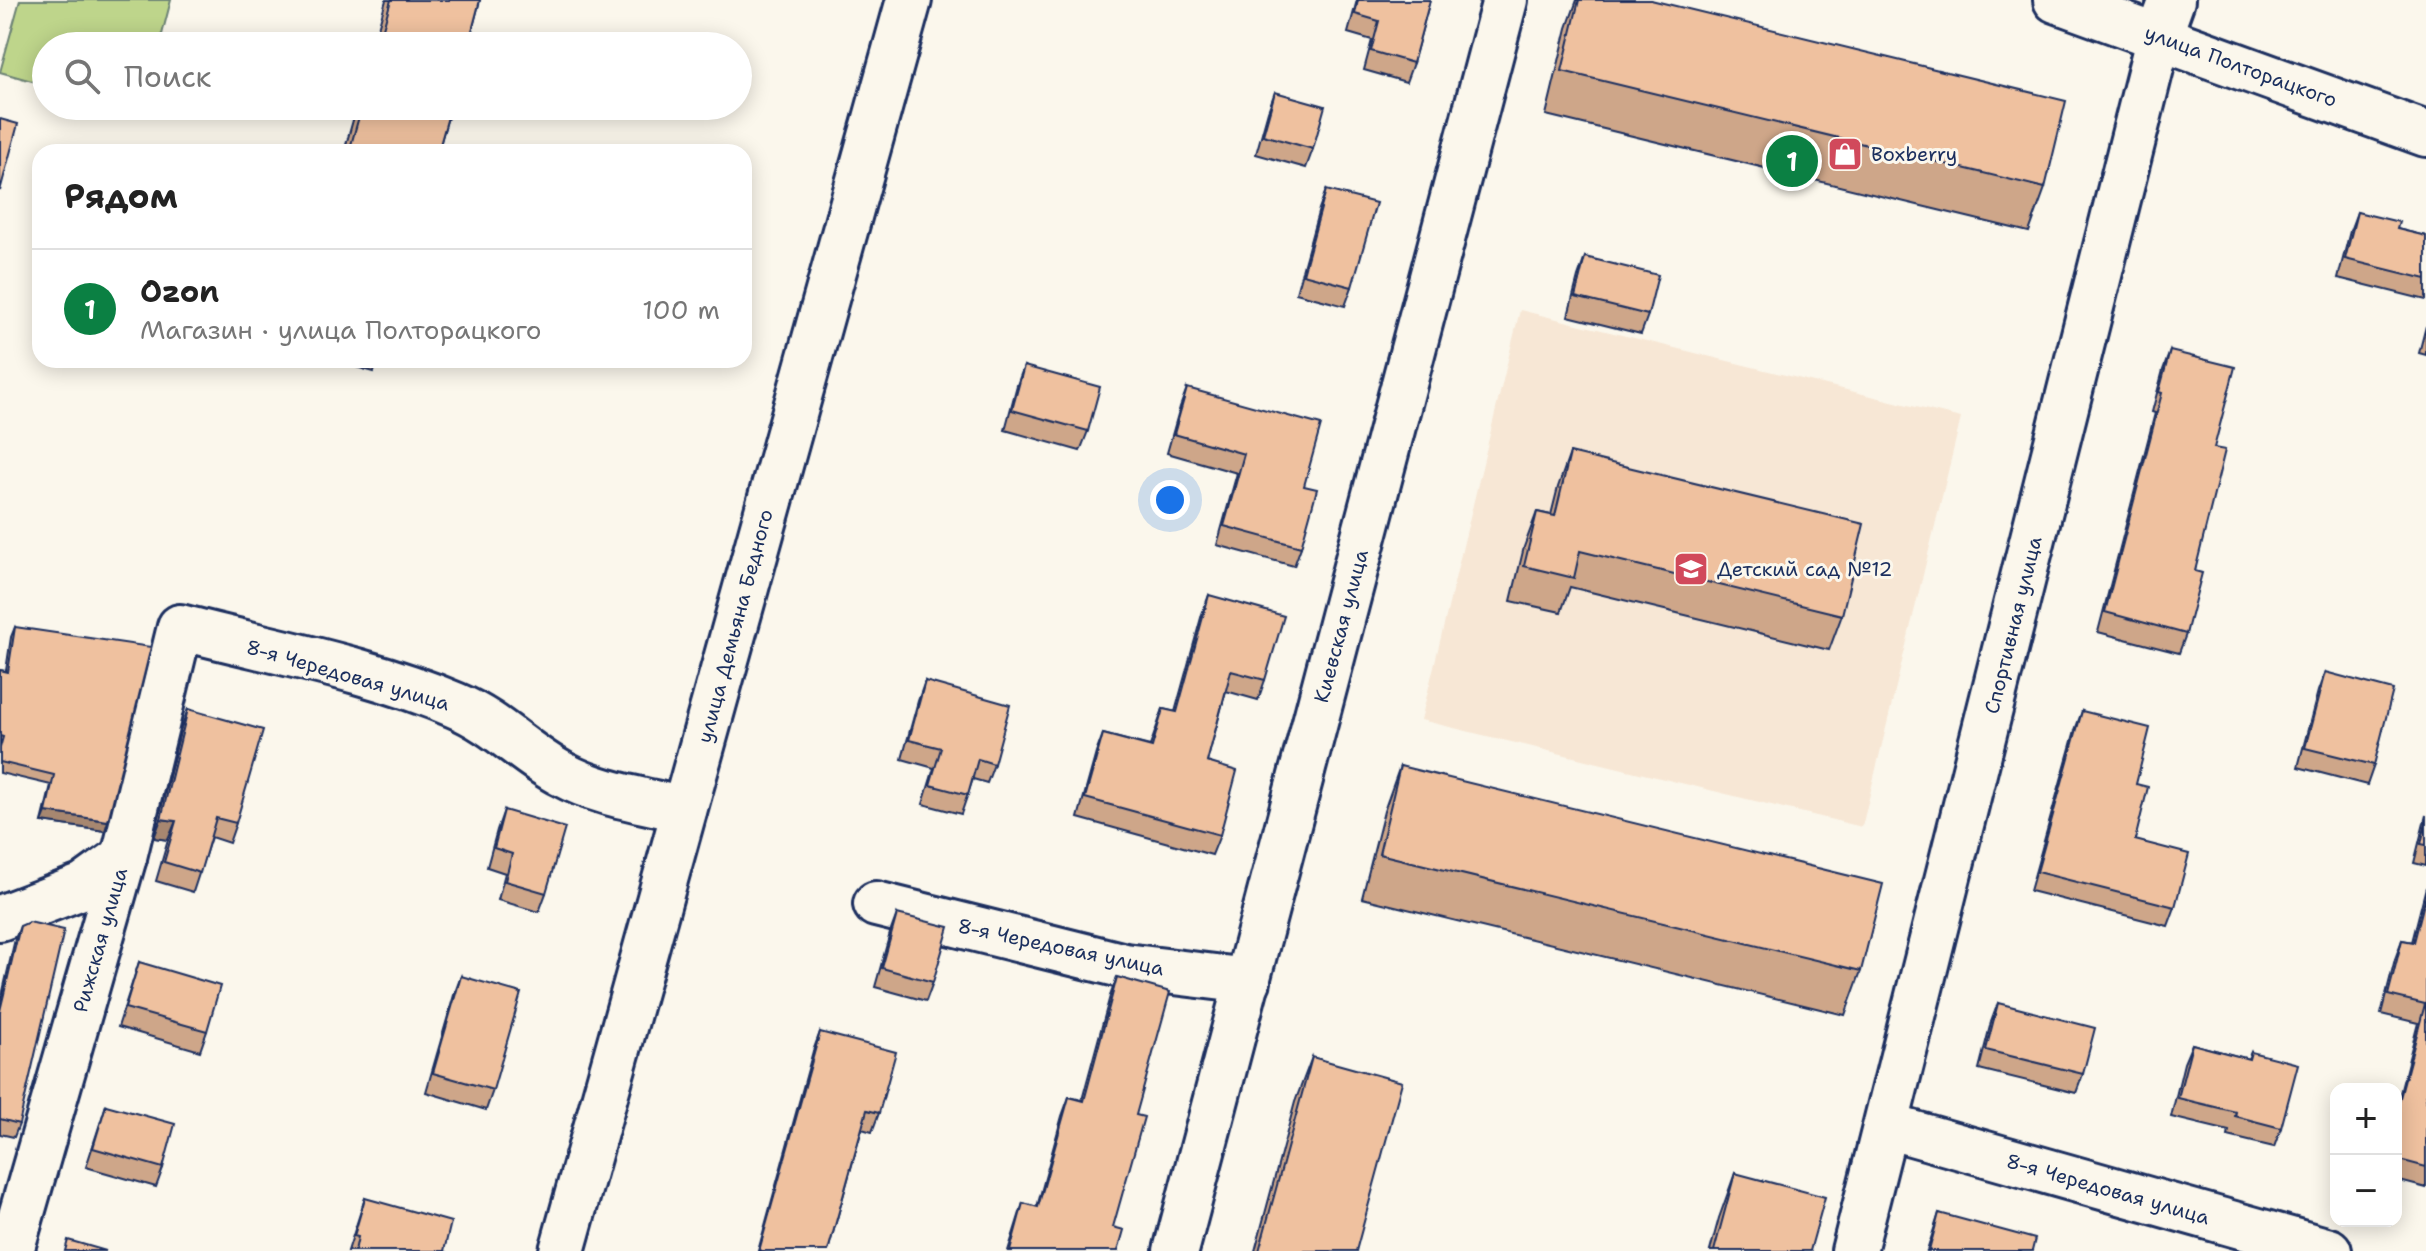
<!DOCTYPE html>
<html lang="ru">
<head>
<meta charset="utf-8">
<style>
  body { margin:0; font-family:"Shantell Sans",sans-serif; background:#f2f2f2; color:#222 }
  .controls { position:absolute; right:24px; bottom:24px; display:grid; overflow:hidden; border-radius:16px; box-shadow:0 4px 20px #0003 }
  .controls button { width:72px; height:72px; display:grid; place-items:center; padding:0; border:0; border-bottom:2px solid #e0e0e0; background:#fff; color:#222; font:40px sans-serif }
  .you { position:absolute; left:1170px; top:500px; width:28px; height:28px; margin:-20px; border:6px solid #fff; border-radius:50%; background:#1a73e8; box-shadow:0 0 0 12px #1a73e833 }
  .badge { display:grid; place-items:center; width:52px; height:52px; border-radius:50%; background:#0b8043; color:#fff; font-size:26px; font-weight:700 }
  .pin { position:absolute; translate:-50% -50%; border:4px solid #fff; box-shadow:0 2px 8px #0006 }
  .list { margin:0; padding:0; list-style:none }
  h2 { display:flex; justify-content:space-between; align-items:center; height:104px; margin:0; padding:0 32px; font-size:34px }
  h2 small { font-size:26px; font-weight:400; color:#767676 }
  .list li { display:grid; grid-template-columns:52px 1fr auto; gap:24px; align-items:center; box-sizing:border-box; height:120px; padding:0 32px; border-top:2px solid #e0e0e0 }
  .list b { display:block; font-size:30px; white-space:nowrap }
  .list p { margin:0; font-size:26px; white-space:nowrap; color:#767676 }
  .list em { font-size:26px; font-style:normal; color:#767676 }
  .icon { flex:none; width:44px; height:44px; fill:none; stroke:currentColor; stroke-width:2; stroke-linecap:round; stroke-linejoin:round }
  .map { position:relative; flex:none; width:2426px; height:1251px; overflow:hidden }
  .search { position:absolute; background:#fff; box-shadow:0 4px 20px #0003; left:32px; top:32px; width:720px; height:88px; display:flex; align-items:center; gap:20px; box-sizing:border-box; padding:0 28px; border-radius:44px; color:#767676; font-size:30px }
  .panel { position:absolute; background:#fff; box-shadow:0 4px 20px #0003; left:32px; top:144px; width:720px; height:224px; border-radius:24px }
  .map>svg:first-child { display:block }
  .built { fill:#f7e7d5 }
  .green { fill:#bed58b; stroke:#6c8274; stroke-width:2 }
  .lines { fill:none; stroke-linecap:round; stroke-linejoin:round }
  .minor-casing { stroke:#1b2f5e; stroke-width:50 }
  .tertiary-casing { stroke:#1b2f5e; stroke-width:50 }
  .secondary-casing { stroke:#1b2f5e; stroke-width:50 }
  .minor { stroke:#fbf7ec; stroke-width:44 }
  .tertiary { stroke:#fbf7ec; stroke-width:44 }
  .secondary { stroke:#fbf7ec; stroke-width:44 }
  .wall { fill:#cea689; stroke:#1b2f5e; stroke-width:2 }
  .shaded-wall { fill:#a7876f; stroke:#1b2f5e; stroke-width:2 }
  .building { fill:#efc19f; stroke:#1b2f5e; stroke-width:2 }
  .labels { text-anchor:middle; dominant-baseline:central; stroke-width:6; stroke-linejoin:round; paint-order:stroke }
  .street-label { font-size:20px; fill:#1b2f5e; stroke:#fbf7ec }
  .poi-label { font-size:20px; fill:#1b2f5e; stroke:#fbf7ec; text-anchor:start }
</style>
</head>
<body>
<div class="map">
<svg width="2426" height="1251" viewBox="0 0 2426 1251">
  <rect width="100%" height="100%" fill="#fbf7ec"/>
  <filter id="ink" filterUnits="userSpaceOnUse"><feTurbulence type="fractalNoise" baseFrequency=".0125" numOctaves="2"/><feDisplacementMap in="SourceGraphic" scale="16" xChannelSelector="R" yChannelSelector="G"/><feConvolveMatrix kernelMatrix="1 2 1 2 8 2 1 2 1" color-interpolation-filters="sRGB"/></filter>
  <g filter="url(#ink)">
    <polygon class="built" points="1520,310 1961,418 1862,827 1421,720"/>
    <polygon class="green" points="20,0 171,0 159,46 46,46 46,85 0,72"/>
    <g class="lines">
      <g class="minor-casing">
        <g id="minor">
          <polyline points="876,904 1125,966 1248,981"/>
          <polyline points="0,918 84,886 124,857"/>
          <polyline points="1887,1126 2329,1251"/>
          <path d="M 11,1251 L 124,857 L 180,627 C 271,651 369,668 455,705 C 498,723 524,754 562,774 C 598,794 644,800 684,810"/>
          <polyline points="1176,1251 1505,0"/>
          <polyline points="1854,1251 2159,36 2172,0"/>
        </g>
      </g>
      <g class="tertiary-casing">
        <polyline id="tertiary" points="2056,0 2426,134"/>
      </g>
      <g class="secondary-casing">
        <polyline id="secondary" points="562,1251 909,0"/>
      </g>
      <use href="#minor" class="minor"/>
      <use href="#tertiary" class="tertiary"/>
      <use href="#secondary" class="secondary"/>
    </g>
    <g class="wall">
      <polygon points="386,0 480,0 468,46 373,46"/>
      <polygon points="1357,0 1430,0 1413,63 1406,82 1364,70 1372,40 1348,33"/>
      <polygon points="1577,0 1651,0 2045,188 2029,232 1546,115 1567,28"/>
      <polygon points="1275,92 1313,149 1306,168 1256,154 1268,111"/>
      <polygon points="357,106 451,106 438,152 344,152"/>
      <polygon points="1326,190 1352,287 1345,306 1296,293 1319,209"/>
      <polygon points="2357,212 2397,229 2426,236 2426,300 2338,278 2350,231"/>
      <polygon points="1585,257 1648,315 1641,334 1568,316 1578,277"/>
      <polygon points="2426,326 2426,355 2419,353"/>
      <polygon points="2170,351 2214,448 2195,571 2186,634 2179,653 2098,632 2155,413 2152,412 2163,370"/>
      <polygon points="331,360 378,360 374,372"/>
      <polygon points="1024,366 1088,431 1080,451 1005,430 1017,385"/>
      <polygon points="1187,388 1304,486 1301,547 1294,566 1217,545 1237,473 1167,453 1180,407"/>
      <polygon points="1570,453 1842,615 1829,650 1570,587 1561,612 1511,601 1524,547 1537,512 1551,515 1558,487"/>
      <polygon points="1209,595 1265,680 1258,700 1226,691 1207,762 1220,835 1212,855 1078,818 1096,753 1103,734 1150,746 1163,709 1175,712 1202,614"/>
      <polygon points="15,627 105,831 42,822 51,785 0,773 0,670 6,671 11,637"/>
      <polygon points="2325,672 2374,765 2367,785 2298,767 2318,691"/>
      <polygon points="925,681 994,764 987,783 973,779 961,814 923,804 934,768 902,759 918,701"/>
      <polygon points="188,709 236,823 229,843 211,837 193,892 156,881 168,840 154,838 181,728"/>
      <polygon points="2082,711 2136,784 2135,840 2175,907 2168,926 2030,891 2075,730"/>
      <polygon points="1400,766 1861,971 1845,1015 1362,898 1384,811"/>
      <polygon points="504,810 546,893 539,912 498,900 505,873 487,867 497,830"/>
      <polygon points="2426,815 2426,866 2414,863"/>
      <polygon points="2426,887 2426,1188 2396,1180 2396,1109 2418,1023 2381,1014 2395,959 2402,940 2412,942"/>
      <polygon points="897,914 933,982 926,1001 875,987 890,933"/>
      <polygon points="20,926 19,1124 14,1137 0,1134 0,1004 15,939"/>
      <polygon points="139,962 207,1031 200,1051 118,1027"/>
      <polygon points="461,976 493,1090 486,1110 426,1092 454,995"/>
      <polygon points="1117,977 1113,1227 1118,1251 1008,1251 1023,1203 1037,1207 1062,1116 1069,1097 1082,1100 1110,996"/>
      <polygon points="1998,1003 2083,1074 2076,1093 1979,1069 1991,1022"/>
      <polygon points="820,1032 879,1113 872,1132 862,1129 828,1251 758,1251 813,1051"/>
      <polygon points="2192,1044 2248,1059 2251,1052 2281,1128 2274,1147 2228,1136 2229,1131 2171,1117 2184,1063"/>
      <polygon points="1312,1057 1356,1251 1255,1251 1295,1102"/>
      <polygon points="106,1105 163,1168 156,1187 86,1167"/>
      <polygon points="1735,1173 1810,1251 1710,1251 1719,1218"/>
      <polygon points="365,1198 444,1251 348,1251"/>
      <polygon points="1939,1213 2032,1251 1927,1251"/>
    </g>
    <g class="shaded-wall">
      <polygon points="46,812 108,821 105,831 42,822"/>
      <polygon points="161,819 176,821 168,840 154,838"/>
    </g>
    <g class="building">
      <polygon points="391,0 480,0 468,46 378,46"/>
      <polygon points="1358,0 1430,0 1413,63 1371,51 1379,21 1355,14"/>
      <polygon points="1579,0 1651,0 2066,101 2045,188 1562,71"/>
      <polygon points="1275,92 1325,106 1313,149 1263,135"/>
      <polygon points="362,106 451,106 438,152 349,152"/>
      <polygon points="0,119 18,124 0,191"/>
      <polygon points="1326,190 1376,203 1352,287 1303,274"/>
      <polygon points="2357,212 2399,222 2397,229 2426,236 2426,279 2345,259"/>
      <polygon points="1585,257 1658,275 1648,315 1575,297"/>
      <polygon points="2170,351 2235,367 2214,448 2225,450 2195,571 2202,573 2186,634 2105,612 2162,393 2159,392"/>
      <polygon points="1024,366 1100,387 1088,431 1012,410"/>
      <polygon points="1187,388 1321,425 1304,486 1317,489 1301,547 1224,526 1244,454 1174,434"/>
      <polygon points="1570,453 1864,524 1842,615 1580,551 1574,578 1524,566 1537,512 1555,516"/>
      <polygon points="1209,595 1284,616 1265,680 1231,671 1207,762 1237,771 1220,835 1085,798 1103,734 1152,747 1163,709 1177,712"/>
      <polygon points="15,627 151,647 108,821 46,812 54,775 0,762 0,748 3,737 0,736 0,670 8,672"/>
      <polygon points="2325,672 2393,690 2374,765 2305,748"/>
      <polygon points="925,681 1010,705 994,764 978,759 968,795 930,785 941,748 909,740"/>
      <polygon points="188,709 263,730 236,823 216,818 200,873 164,862 176,821 161,819"/>
      <polygon points="2082,711 2150,728 2136,784 2148,787 2135,840 2189,854 2175,907 2037,872"/>
      <polygon points="1400,766 1883,884 1861,971 1379,854"/>
      <polygon points="504,810 565,828 546,893 505,881 512,854 494,848"/>
      <polygon points="2426,823 2426,845 2421,844"/>
      <polygon points="2426,895 2426,1167 2396,1159 2396,1113 2425,1004 2388,995 2402,940 2414,942"/>
      <polygon points="897,914 949,927 933,982 882,968"/>
      <polygon points="29,922 64,930 19,1124 0,1119 0,1011 20,926"/>
      <polygon points="139,962 220,986 207,1031 125,1008"/>
      <polygon points="461,976 521,993 493,1090 433,1073"/>
      <polygon points="1117,977 1170,992 1136,1115 1144,1117 1113,1227 1124,1230 1118,1251 1010,1251 1023,1203 1038,1207 1069,1097 1084,1101"/>
      <polygon points="1998,1003 2095,1028 2083,1074 1986,1050"/>
      <polygon points="820,1032 896,1052 879,1113 867,1110 828,1251 759,1251"/>
      <polygon points="2192,1044 2249,1059 2251,1052 2298,1064 2281,1128 2235,1116 2236,1112 2178,1098"/>
      <polygon points="1312,1057 1402,1082 1356,1251 1259,1251"/>
      <polygon points="106,1105 175,1124 163,1168 93,1148"/>
      <polygon points="1735,1173 1825,1197 1810,1251 1714,1251"/>
      <polygon points="365,1198 451,1222 444,1251 355,1251 358,1237 354,1236"/>
      <polygon points="1939,1213 2035,1239 2032,1251 1929,1251"/>
      <polygon points="68,1240 106,1251 65,1251"/>
    </g>
  </g>
  <defs>
    <g id="shop-square" transform="scale(1.8)"><rect x="-9" y="-9" width="18" height="18" rx="4" fill="#d1495b" stroke="#fbf7ec"/><path d="M-5-2.5h2.3a2.7 3.5 0 0 1 5.4 0H5L5.5 6h-11ZM-1.5-2.5h3a1.5 2.3 0 0 0-3 0Z" fill="#fff"/></g>
    <g id="school-square" transform="scale(1.8)"><rect x="-9" y="-9" width="18" height="18" rx="4" fill="#d1495b" stroke="#fbf7ec"/><path d="M0-5L7-2L0 1L-7-2ZM-4 1L0 2.5L4 1V4Q0 6-4 4Z" fill="#fff"/></g>
  </defs>
  <g fill-rule="evenodd">
    <use href="#shop-square" x="1845" y="154"/>
    <use href="#school-square" x="1691" y="569"/>
  </g>
  <g class="labels">
    <g class="street-label">
      <text transform="translate(2241 66) rotate(20)">улица Полторацкого</text>
      <text transform="translate(2013 625) rotate(-76)">Спортивная улица</text>
      <text transform="translate(735 626) rotate(-75)">улица Демьяна Бедного</text>
      <text transform="translate(1341 626) rotate(-75)">Киевская улица</text>
      <text transform="translate(348 675) rotate(16)">8-я Чередовая улица</text>
      <text transform="translate(100 940) rotate(-74)">Рижская улица</text>
      <text transform="translate(1061 947) rotate(12)">8-я Чередовая улица</text>
      <text transform="translate(2108 1189) rotate(16)">8-я Чередовая улица</text>
    </g>
    <g class="poi-label">
      <text x="1871" y="154">Boxberry</text>
      <text x="1717" y="569">Детский сад №12</text>
    </g>
  </g>
</svg>
<div class="controls">
<button>+</button>
<button>−</button>
</div>
<div class="you"></div>
<div class="pin badge" style="left:1792px;top:161px">1</div>
<div class="search"><svg class="icon" aria-label="search" viewBox="0 0 24 24"><circle cx="10" cy="10" r="6"/><path d="M15 15l6 6"/></svg>Поиск</div>
<section class="panel">
<h2>Рядом<small></small></h2>
<ul class="list">
<li><span class="badge">1</span><div><b>Ozon</b><p>Магазин · улица Полторацкого</p></div><em>100 m</em></li>
</ul>
</section>
</div>
</body>
</html>
